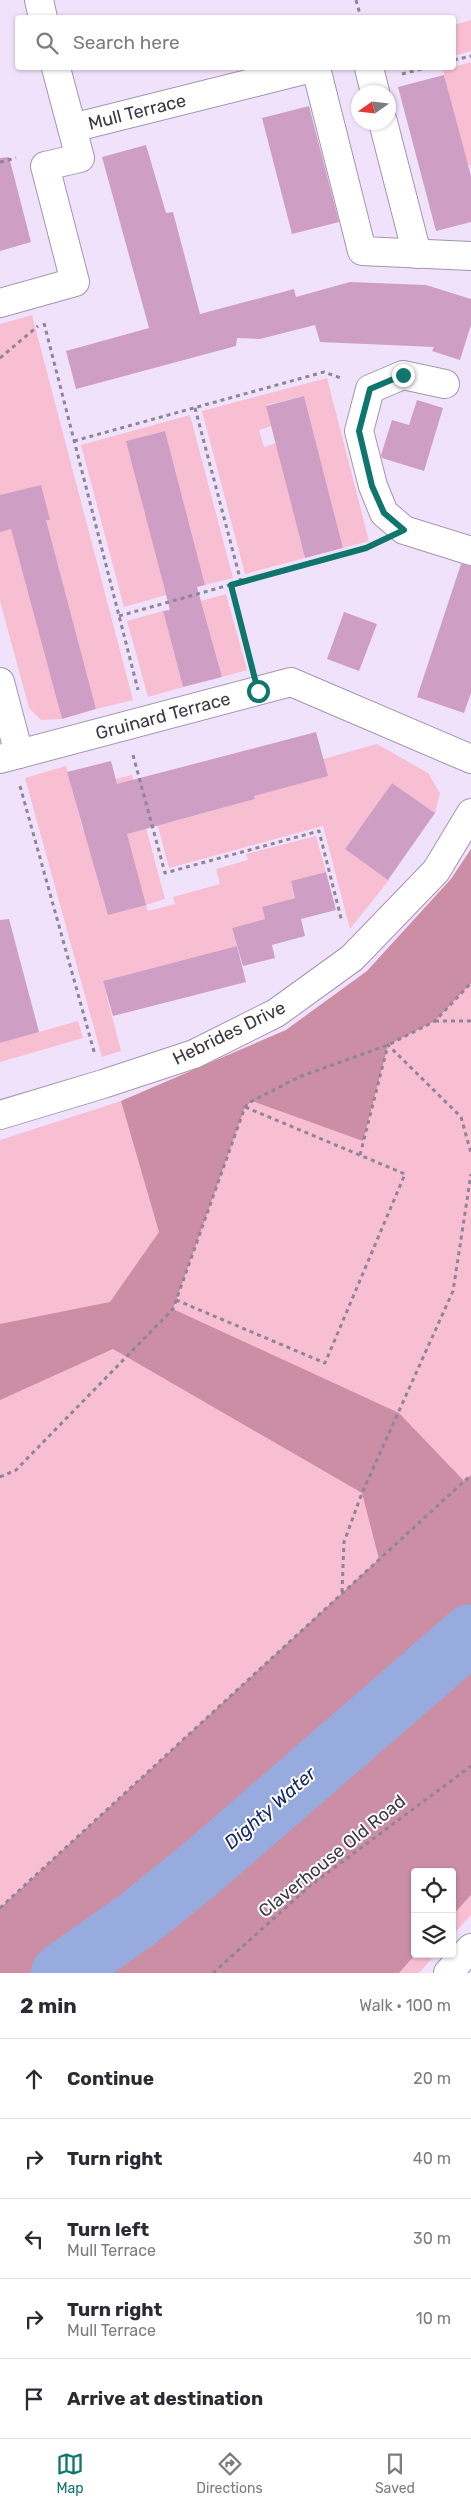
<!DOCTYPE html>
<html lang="en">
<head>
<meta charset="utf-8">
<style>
  body { margin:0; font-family:Rubik,sans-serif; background:#f7f7f7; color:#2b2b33 }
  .controls { position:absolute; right:15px; bottom:15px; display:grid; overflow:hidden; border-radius:5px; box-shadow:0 1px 4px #0004 }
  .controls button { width:45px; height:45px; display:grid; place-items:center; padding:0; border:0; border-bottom:1px solid #e1e1e2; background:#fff; color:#2b2b33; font:25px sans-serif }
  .compass { position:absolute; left:351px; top:85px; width:45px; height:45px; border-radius:50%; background:#fff; box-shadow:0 1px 4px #0004; rotate:256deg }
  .stop { position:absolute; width:15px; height:15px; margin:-11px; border:4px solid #0f766e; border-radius:50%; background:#fff }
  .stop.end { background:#0f766e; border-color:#fff; box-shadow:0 1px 5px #0008 }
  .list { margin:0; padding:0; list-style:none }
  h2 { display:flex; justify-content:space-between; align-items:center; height:65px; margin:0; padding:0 20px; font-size:21px }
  h2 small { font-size:16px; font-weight:400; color:#7c7c81 }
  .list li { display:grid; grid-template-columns:32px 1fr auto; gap:15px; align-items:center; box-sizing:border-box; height:80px; padding:0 20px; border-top:1px solid #e1e1e2 }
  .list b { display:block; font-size:19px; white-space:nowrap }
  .list p { margin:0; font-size:16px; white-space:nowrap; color:#7c7c81 }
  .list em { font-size:16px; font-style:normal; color:#7c7c81 }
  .icon { flex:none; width:28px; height:28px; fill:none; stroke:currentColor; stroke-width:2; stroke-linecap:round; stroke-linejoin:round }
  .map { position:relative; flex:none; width:471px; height:1973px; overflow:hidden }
  .search { position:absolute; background:#fff; box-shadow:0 1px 4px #0004; left:15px; right:15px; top:15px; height:55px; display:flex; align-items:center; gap:12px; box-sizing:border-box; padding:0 18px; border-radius:5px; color:#7c7c81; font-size:19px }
  .sheet { height:465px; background:#fff }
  nav { display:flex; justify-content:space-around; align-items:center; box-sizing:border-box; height:70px; border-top:1px solid #e1e1e2; background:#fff; font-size:14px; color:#7c7c81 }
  nav a { display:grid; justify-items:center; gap:2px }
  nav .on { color:#0f766e }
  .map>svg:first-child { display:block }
  .green { fill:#f8bfd2 }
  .forest { fill:#cb8ea4 }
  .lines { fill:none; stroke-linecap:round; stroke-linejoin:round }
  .river { stroke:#97abde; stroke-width:60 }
  .building { fill:#cf9ec4 }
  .minor-casing { stroke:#a396ac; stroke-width:30 }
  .tertiary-casing { stroke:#a396ac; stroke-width:30 }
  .path { stroke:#908596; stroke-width:3; stroke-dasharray:4 4; stroke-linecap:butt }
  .minor { stroke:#fff; stroke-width:28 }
  .tertiary { stroke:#fff; stroke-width:28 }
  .route { stroke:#0f766e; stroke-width:6 }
  .labels { text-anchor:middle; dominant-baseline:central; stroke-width:4; stroke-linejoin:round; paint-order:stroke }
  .street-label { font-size:18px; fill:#3e3842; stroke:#fff }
  .water-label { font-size:19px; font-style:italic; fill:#1a2a66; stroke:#fff }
</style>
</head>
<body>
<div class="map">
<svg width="471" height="1973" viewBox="0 0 471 1973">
  <rect width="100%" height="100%" fill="#f1e2fb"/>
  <g class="green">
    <polygon points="471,20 471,51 454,56 454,25"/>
    <polygon points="471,62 471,170 470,165 466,165 443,70"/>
    <polygon points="32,315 133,700 96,709 47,525 25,580 62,719 41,720 29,708 0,601 0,324"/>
    <polygon points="327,378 369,541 343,548 304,396 266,405 271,426 259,430 264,447 276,443 305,558 245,574 202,411"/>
    <polygon points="190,415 233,578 205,585 165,431 127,441 166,595 124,607 81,445"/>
    <polygon points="226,594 247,670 222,677 201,601"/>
    <polygon points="163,611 183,687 148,697 127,621"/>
    <polygon points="377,744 428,773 440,793 435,813 392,783 345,849 389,880 350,929 323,826 169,868 145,777 168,823 255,799 242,751 257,748 323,759"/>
    <polygon points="66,766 83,830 126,818 116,779 132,775 165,899 146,905 148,911 175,904 173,897 220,884 216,869 248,860 246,854 316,836 326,872 291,881 295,898 262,907 265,919 232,928 237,946 103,981 121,1051 102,1057 25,778"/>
    <polygon points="471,849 471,1475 0,1908 0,1140 121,1101 286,1030 367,971 451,879"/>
    <polygon points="78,1021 83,1038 0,1062 0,1043"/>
    <polygon points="471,1895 471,1915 452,1936 452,1916"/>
    <polygon points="416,1954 436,1954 419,1973 399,1973"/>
  </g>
  <polygon class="forest" points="471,849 471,983 435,1021 388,1045 363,1141 252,1101 245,1107 173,1309 399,1413 464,1481 471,1475 471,1895 452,1916 452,1872 415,1872 416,1954 399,1973 0,1973 0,1908 379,1559 362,1493 113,1349 0,1400 0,1324 110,1302 159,1232 121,1101 286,1030 367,971 451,879"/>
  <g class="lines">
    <polyline class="river" points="61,1973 138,1919 199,1870 471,1634"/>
  </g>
  <g class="building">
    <polygon points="444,75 471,176 471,222 436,231 398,87"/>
    <polygon points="309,106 339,222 292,234 262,118"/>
    <polygon points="146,145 166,213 173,212 200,314 294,289 296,297 350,282 426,285 471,299 471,325 460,360 432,351 434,347 320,342 315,325 260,339 237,338 236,346 76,389 66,351 149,328 102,157"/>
    <polygon points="9,157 31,242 0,251 0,158"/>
    <polygon points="304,396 343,548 305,558 266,406"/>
    <polygon points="417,400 443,408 424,471 382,458 381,455 392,420 409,425"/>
    <polygon points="165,431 205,585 197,587 222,677 183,687 163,611 170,610 126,441"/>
    <polygon points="41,485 50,520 46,520 96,709 62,719 11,529 0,532 0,495"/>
    <polygon points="461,564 471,566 471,693 464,713 417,697"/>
    <polygon points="344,612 377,624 359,671 327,659"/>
    <polygon points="316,732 328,776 254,796 255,799 127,834 146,905 108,915 67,772 111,761 117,784"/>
    <polygon points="392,783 435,813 388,880 345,849"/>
    <polygon points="326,872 336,910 301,919 305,936 272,945 275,958 243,966 232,928 265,919 262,907 295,898 291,881"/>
    <polygon points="9,919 39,1032 0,1043 0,920"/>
    <polygon points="237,946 246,982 113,1016 103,981"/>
  </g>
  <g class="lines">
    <g class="minor-casing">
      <g id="minor">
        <polyline points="39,0 43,18"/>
        <polyline points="316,68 362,251 471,256"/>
        <polyline points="369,68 375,92"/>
        <polyline points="383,122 417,254"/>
        <polyline points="72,128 312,68"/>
        <polyline points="0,303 75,282 45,166 80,158 56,68"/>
        <polyline points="445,384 403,375 370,389 359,431 373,486 384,513 404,530 471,551"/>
        <polyline points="0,682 19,754"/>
        <polyline points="0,759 291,682 471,759"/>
        <polyline points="0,1115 103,1084 194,1054 276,1013 352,958 436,871 471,813"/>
      </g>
    </g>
    <g class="tertiary-casing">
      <polyline id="tertiary" points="448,1973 471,1948"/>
    </g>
    <g class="path">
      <polyline points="356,0 361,18"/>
      <polyline points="454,60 471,56"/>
      <polyline points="402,74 426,68"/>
      <polyline points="0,162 16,158"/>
      <polyline points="44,323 138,690"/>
      <polyline points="0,358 38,326"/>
      <polyline points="195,408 241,582"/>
      <polyline points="74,441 324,372 341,378"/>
      <polyline points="231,585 251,662"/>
      <polyline points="119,616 372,545"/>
      <polyline points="133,755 165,873 319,831 342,922"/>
      <polyline points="20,786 95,1055"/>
      <polyline points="435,1021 471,1021"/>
      <polyline points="360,1155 388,1045 461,1117 471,1153"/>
      <polyline points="176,1300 325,1363 405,1174 245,1107"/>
      <polyline points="0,1477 16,1470 173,1309 245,1107 252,1101 299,1077 388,1045 435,1021 471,983"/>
      <polyline points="342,1592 344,1542 362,1493 453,1291 471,1174"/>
      <polyline points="0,1908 471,1475"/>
      <polyline points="213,1973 311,1885 471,1766"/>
    </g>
    <use href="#minor" class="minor"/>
    <use href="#tertiary" class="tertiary"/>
  </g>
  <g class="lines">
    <polyline class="route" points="258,691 231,585 366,548 404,530 384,513 372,486 359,431 370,389 403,375"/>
  </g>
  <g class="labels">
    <g class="street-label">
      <text transform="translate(137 112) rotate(-14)">Mull Terrace</text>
      <text transform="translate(163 716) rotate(-15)">Gruinard Terrace</text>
      <text transform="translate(229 1033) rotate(-26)">Hebrides Drive</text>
      <text transform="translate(332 1856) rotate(-39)">Claverhouse Old Road</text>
    </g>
    <g class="water-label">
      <text transform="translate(270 1808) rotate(-41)">Dighty Water</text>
    </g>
  </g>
</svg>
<div class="controls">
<button><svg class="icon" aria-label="locate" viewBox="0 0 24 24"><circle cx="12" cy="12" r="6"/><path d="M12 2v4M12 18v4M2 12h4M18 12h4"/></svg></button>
<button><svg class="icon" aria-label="layers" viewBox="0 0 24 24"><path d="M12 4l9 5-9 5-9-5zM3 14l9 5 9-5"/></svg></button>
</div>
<svg class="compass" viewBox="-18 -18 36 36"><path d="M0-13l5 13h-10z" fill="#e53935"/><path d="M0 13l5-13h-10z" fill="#7c7c81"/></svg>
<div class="stop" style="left:258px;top:691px"></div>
<div class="stop end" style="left:403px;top:375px"></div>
<div class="search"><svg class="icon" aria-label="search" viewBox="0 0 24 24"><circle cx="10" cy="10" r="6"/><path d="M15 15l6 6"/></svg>Search here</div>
</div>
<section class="sheet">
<h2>2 min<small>Walk · 100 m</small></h2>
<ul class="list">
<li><svg class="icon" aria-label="ahead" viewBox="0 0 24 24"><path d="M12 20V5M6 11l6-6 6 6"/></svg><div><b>Continue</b></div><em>20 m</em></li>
<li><svg class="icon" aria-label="right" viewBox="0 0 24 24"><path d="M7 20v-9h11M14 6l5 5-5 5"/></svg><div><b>Turn right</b></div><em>40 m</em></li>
<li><svg class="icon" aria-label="left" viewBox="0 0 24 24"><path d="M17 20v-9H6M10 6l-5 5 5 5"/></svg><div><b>Turn left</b><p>Mull Terrace</p></div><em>30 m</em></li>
<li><svg class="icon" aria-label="right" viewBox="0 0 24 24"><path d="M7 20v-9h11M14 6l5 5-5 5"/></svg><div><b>Turn right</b><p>Mull Terrace</p></div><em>10 m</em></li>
<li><svg class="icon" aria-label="arrive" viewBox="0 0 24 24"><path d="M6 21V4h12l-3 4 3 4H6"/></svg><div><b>Arrive at destination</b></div></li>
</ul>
</section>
<nav>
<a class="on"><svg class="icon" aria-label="map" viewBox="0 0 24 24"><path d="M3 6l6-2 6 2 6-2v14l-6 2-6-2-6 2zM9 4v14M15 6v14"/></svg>Map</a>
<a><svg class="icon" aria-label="directions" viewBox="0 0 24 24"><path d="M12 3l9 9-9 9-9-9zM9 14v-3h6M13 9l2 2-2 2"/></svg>Directions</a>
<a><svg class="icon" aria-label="saved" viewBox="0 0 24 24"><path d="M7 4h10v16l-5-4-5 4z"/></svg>Saved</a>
</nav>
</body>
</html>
